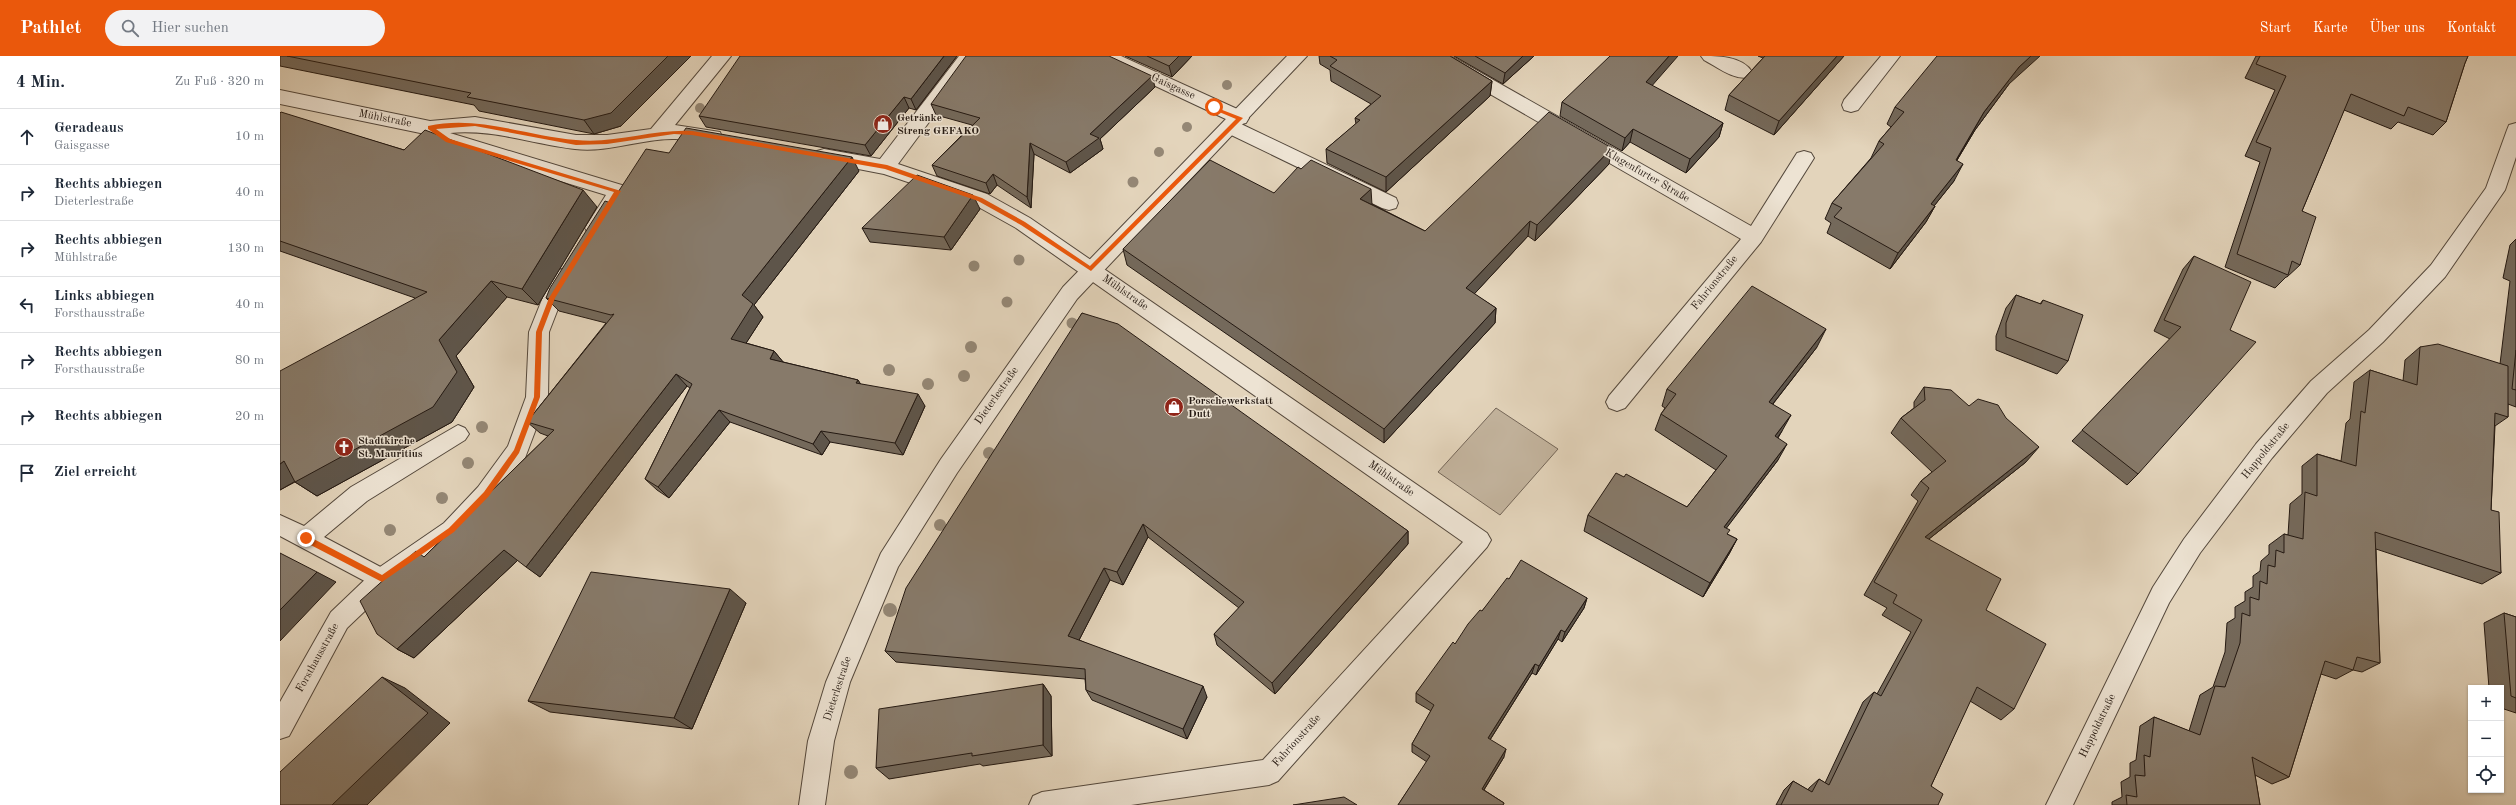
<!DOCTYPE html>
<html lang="de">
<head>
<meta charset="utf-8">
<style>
  body { margin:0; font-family:"Old Standard TT",serif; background:#f2f2f3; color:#1f2937 }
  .controls { position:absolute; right:12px; bottom:12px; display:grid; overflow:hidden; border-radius:0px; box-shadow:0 1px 3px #0004 }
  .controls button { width:36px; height:36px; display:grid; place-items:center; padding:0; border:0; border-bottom:1px solid #e0e1e3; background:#fff; color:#1f2937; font:20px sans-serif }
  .stop { position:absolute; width:12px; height:12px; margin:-9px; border:3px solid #ea580c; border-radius:50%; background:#fff }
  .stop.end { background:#ea580c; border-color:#fff; box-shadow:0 1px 4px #0008 }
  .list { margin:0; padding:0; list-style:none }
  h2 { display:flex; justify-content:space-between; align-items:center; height:52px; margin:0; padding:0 16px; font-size:17px }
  h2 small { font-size:13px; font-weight:400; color:#747a83 }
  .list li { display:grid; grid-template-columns:26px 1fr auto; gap:12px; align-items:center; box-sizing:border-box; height:56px; padding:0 16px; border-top:1px solid #e0e1e3 }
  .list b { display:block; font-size:15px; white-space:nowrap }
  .list p { margin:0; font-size:13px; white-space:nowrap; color:#747a83 }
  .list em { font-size:13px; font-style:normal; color:#747a83 }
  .icon { flex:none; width:22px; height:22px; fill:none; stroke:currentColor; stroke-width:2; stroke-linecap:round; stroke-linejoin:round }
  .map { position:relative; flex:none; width:2236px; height:749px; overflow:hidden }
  header { display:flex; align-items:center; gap:24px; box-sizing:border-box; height:56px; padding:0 20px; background:#ea580c; color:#fff }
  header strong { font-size:19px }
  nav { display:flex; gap:22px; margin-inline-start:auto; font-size:14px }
  .search { width:280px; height:36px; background:#f2f2f3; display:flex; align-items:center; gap:10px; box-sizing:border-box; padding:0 14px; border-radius:22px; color:#747a83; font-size:15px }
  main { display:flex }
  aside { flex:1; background:#fff }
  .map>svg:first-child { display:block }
  .green { fill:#c3b49e; stroke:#746658 }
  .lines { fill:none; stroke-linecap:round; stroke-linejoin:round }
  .service-casing { stroke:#54483c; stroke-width:2 }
  .minor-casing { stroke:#54483c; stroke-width:2 }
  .tertiary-casing { stroke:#54483c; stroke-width:2 }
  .service { fill:#ede3d3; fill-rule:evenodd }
  .minor { fill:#ede3d3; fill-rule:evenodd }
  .tertiary { fill:#ede3d3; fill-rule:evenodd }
  .tree { fill:#948775 }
  .wall { fill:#74695b; stroke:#241912 }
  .shaded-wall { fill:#5e554a; stroke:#241912 }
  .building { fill:#877a6a; stroke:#241912 }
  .route { fill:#ea580c }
  .labels { text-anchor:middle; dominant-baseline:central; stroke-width:3; stroke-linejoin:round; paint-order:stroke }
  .street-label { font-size:11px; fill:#241912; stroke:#ede3d3 }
  .poi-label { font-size:11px; font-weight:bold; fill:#241912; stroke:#ede3d3; text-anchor:start }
</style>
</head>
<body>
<header>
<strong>Pathlet</strong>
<div class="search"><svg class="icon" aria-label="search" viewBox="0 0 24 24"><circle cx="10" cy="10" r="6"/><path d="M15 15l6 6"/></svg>Hier suchen</div>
<nav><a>Start</a><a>Karte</a><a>Über uns</a><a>Kontakt</a></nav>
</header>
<main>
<aside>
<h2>4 Min.<small>Zu Fuß · 320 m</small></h2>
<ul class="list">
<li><svg class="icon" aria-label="ahead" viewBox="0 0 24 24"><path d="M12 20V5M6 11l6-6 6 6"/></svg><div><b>Geradeaus</b><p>Gaisgasse</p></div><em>10 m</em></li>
<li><svg class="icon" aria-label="right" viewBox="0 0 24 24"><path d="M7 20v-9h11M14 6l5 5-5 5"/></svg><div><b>Rechts abbiegen</b><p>Dieterlestraße</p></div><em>40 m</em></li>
<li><svg class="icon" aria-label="right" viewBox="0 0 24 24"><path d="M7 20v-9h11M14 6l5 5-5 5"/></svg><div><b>Rechts abbiegen</b><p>Mühlstraße</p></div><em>130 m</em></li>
<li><svg class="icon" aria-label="left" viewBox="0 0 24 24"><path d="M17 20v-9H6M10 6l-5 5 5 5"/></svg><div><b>Links abbiegen</b><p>Forsthausstraße</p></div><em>40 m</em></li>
<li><svg class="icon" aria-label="right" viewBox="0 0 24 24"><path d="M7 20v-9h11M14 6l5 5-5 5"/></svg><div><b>Rechts abbiegen</b><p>Forsthausstraße</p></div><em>80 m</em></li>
<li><svg class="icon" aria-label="right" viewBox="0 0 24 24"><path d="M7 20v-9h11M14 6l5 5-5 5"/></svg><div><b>Rechts abbiegen</b></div><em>20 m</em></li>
<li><svg class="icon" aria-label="arrive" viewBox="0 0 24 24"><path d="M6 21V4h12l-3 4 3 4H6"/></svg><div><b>Ziel erreicht</b></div></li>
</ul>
</aside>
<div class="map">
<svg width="2236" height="749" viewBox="0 0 2236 749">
  <rect width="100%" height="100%" fill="#e3d4bb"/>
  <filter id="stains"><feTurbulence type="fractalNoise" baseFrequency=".005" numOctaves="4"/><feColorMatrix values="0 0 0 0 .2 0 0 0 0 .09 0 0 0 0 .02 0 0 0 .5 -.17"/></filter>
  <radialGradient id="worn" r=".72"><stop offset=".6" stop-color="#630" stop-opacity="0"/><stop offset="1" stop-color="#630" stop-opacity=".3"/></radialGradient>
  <polygon class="green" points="1216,352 1278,393 1220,459 1158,416"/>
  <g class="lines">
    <g class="service-casing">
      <g id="service">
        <polygon points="817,0 841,0 966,57 969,62 966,67 961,68 1116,142 1118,147 1116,152 1109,154 1102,152 945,76 942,71 945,66 950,65 820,4"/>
        <polygon points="178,369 185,372 189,378 185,384 87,445 44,481 110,516 113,523 110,530 102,533 94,530 0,480 0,459 24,470 71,431"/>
      </g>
    </g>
    <g class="minor-casing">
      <g id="minor">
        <path d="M 432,0 L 451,0 L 395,69 L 440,76 L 442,81 L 440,86 C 425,90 410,83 395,83 C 362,82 330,97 295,93 C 252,88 214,73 170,77 L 345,130 L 348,135 L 345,140 L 322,177 L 315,180 L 308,177 L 305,172 L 326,139 L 159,88 L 157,83 L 160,78 L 150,79 L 0,48 L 0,34 L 150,65 L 195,61 L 296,79 L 327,79 L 371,73 Z"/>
        <polygon points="679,0 698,0 618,108 707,138 750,162 1207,477 1211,484 1207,491 998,725 989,729 851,749 749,749 753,740 762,736 983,704 1183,486 736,172 693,148 604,118 537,105 534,100 537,95 544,93 600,103"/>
        <polygon points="1148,0 1171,0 1471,170 1517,97 1524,95 1531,97 1534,102 1481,186 1345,352 1337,355 1329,352 1326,346 1329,340 1461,183 1151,4"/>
        <path d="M 1421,0 C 1437,0 1463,0 1472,16 L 1469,21 C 1455,25 1437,11 1424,4 Z"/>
        <polygon points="1601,0 1620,0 1578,54 1571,56 1564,54 1562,49 1564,44"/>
        <polygon points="2236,67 2236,101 2225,134 2165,221 2103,286 2047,337 1992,402 1920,497 1889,547 1793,749 1766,749 1873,531 1904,483 1976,388 2031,325 2089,274 2151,209 2206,132 2227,74 2229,69"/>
        <polygon points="286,212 293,214 296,220 281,245 269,276 268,341 245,402 214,445 180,481 110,531 67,572 9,680 0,683 0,646 51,556 94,515 164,467 198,431 228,390 246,341 249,276 265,236 279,214"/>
      </g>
    </g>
    <g class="tertiary-casing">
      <polygon id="tertiary" points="1007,0 1027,0 797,243 677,417 618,511 570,626 554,685 545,749 519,749 528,685 546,626 601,497 661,403 783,231"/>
    </g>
    <use href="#service" class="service"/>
    <use href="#minor" class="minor"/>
    <use href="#tertiary" class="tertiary"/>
  </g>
  <g class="tree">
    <circle cx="947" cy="29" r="5"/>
    <circle cx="420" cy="52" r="5"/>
    <circle cx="907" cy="71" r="5"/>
    <circle cx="879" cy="96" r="5"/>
    <circle cx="853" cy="126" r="5.5"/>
    <circle cx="739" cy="204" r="5.5"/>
    <circle cx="694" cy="210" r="5.5"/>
    <circle cx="727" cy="246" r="5.5"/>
    <circle cx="792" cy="267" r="5.5"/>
    <circle cx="691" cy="291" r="6"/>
    <circle cx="609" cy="314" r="6"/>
    <circle cx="684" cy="320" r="6"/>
    <circle cx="648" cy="328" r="6"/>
    <circle cx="202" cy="371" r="6"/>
    <circle cx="709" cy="397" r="6"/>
    <circle cx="188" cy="407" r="6"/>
    <circle cx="162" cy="442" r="6"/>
    <circle cx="660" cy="469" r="6"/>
    <circle cx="110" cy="474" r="6"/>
    <circle cx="610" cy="554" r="7"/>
    <circle cx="571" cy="716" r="7"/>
  </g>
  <g class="wall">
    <polygon points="0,0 411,0 341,70 314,78 199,55 194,49 0,10"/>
    <polygon points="677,0 636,54 629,52 591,100 426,71 419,60"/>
    <polygon points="845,0 912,0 892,21"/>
    <polygon points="1039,0 1170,0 1212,25 1210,40 1106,136 1047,107 1046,93 1076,68 1075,62 1091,48 1051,25 1050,14 1040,8"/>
    <polygon points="1174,0 1254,0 1223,28"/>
    <polygon points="1478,0 1564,0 1494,79 1445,54 1449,39 1483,2"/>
    <polygon points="1976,0 2188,0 2185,7 2166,66 2153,79 2118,66 2111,73 2064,54 2022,155 2020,209 2007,221 2006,221 1995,232 1945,211 1980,106 1965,100 1995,34 1965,22"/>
    <polygon points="1729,28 1695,74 1677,104 1674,125 1654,150 1655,150 1646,166 1610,213 1547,177 1551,167 1545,163 1552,147 1591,102 1599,85 1611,71 1607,68 1615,51"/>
    <polygon points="1372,30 1443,67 1439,81 1406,117 1350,86 1342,95 1280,60 1282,46"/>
    <polygon points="875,31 820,83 823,93 790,117 754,98 751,152 717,129 710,138 657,120 652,109 692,69 656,59 651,48"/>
    <polygon points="0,57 124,94 317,151 258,249 227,241 176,300 194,331 172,366 37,440 15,426 0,434 135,242 0,195"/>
    <polygon points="389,97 579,115 474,249 483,261 466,287 494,295 503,306 578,324 580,328 645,350 623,399 550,386 542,399 450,366 389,442 377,434 365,423 410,332 407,330 260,521 238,504 134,602 117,593 145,500 268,380 260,377 247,366 326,267 279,255 266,242 331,147"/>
    <polygon points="1329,108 1255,185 1248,180 1194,238 1216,252 1215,267 1104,387 847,209 843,193 994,137 1092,148 1145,175"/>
    <polygon points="700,153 671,194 590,186 582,172"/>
    <polygon points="2236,183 2236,351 2228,348 2228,361 2215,370 2211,454 2221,517 2202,528 2096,493 2100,607 2082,616 2073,614 2056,623 2041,618 2009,721 1992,728 1975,719 1980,749 1832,749 1832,746 1842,741 1841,726 1850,721 1850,707 1856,704 1860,670 1874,661 1909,675 1920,639 1933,631 1945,596 1947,567 1955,562 1955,551 1965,545 1965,536 1973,531 1973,520 1980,515 1981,505 1989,498 1989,489 2004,478 2008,479 2010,448 2022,438 2022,410 2037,398 2061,405 2066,367 2070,363 2074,326 2090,314 2123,325 2125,304 2140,291 2220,308 2230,225 2223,222 2230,189"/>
    <polygon points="1914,200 1950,274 1858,418 1847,429 1792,385 1890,283 1874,275 1903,213"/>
    <polygon points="1736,239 1760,248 1763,244 1788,305 1777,318 1716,294 1716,280 1726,252"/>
    <polygon points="802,257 1128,475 1128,488 995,638 937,589 934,578 959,552 868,481 843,529 830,524 799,584 927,641 907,683 812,644 806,634 805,623 616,606 605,595"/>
    <polygon points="1537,291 1493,348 1502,375 1498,382 1498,404 1446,472 1447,478 1457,483 1449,498 1423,541 1304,475 1308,459 1344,421 1407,451 1436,414 1375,374 1381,358 1385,352 1382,350 1387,333"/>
    <polygon points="1644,331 1746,406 1649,483 1706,554 1734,653 1721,664 1690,645 1651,730 1658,749 1496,749 1504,734 1513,725 1528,734 1529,732 1539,723 1545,727 1583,646 1594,636 1597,638 1631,576 1602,559 1607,552 1584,539 1638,445 1631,439 1641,425 1652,416 1611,377 1621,362 1634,352 1634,346"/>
    <polygon points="1229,523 1307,542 1304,552 1282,586 1278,583 1256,619 1252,617 1210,684 1224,701 1204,734 1224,747 1223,749 1118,749 1147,706 1132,696 1132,688 1151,655 1136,646 1136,637 1202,555"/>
    <polygon points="466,547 412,673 270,656 248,645"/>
    <polygon points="2224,557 2236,561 2236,657 2221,652 2221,632 2209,632 2204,567"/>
    <polygon points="763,628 771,640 772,700 703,710 700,708 609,723 596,712"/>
  </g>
  <g class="shaded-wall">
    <polygon points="388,0 411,0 341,70 314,78 304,64"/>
    <polygon points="664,0 677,0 636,54 631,43"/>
    <polygon points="899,0 912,0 892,21 889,10"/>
    <polygon points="1243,0 1254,0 1223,28 1225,17"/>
    <polygon points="1389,0 1398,0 1363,40 1366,26"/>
    <polygon points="1557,0 1564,0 1494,79 1499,65"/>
    <polygon points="1751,0 1760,0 1729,28 1695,74 1667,121 1704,56 1739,11"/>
    <polygon points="872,20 875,31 820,83 823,93 790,117 786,106 810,78"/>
    <polygon points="1212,25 1210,40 1106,136 1106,121"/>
    <polygon points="624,41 629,52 591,100 585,89"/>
    <polygon points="1443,67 1439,81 1406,117 1410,103"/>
    <polygon points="1353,73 1350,86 1342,95 1345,82"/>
    <polygon points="750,87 754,98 751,152 747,141"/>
    <polygon points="1332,92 1329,108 1255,185 1257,169"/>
    <polygon points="572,101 579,115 474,249 483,261 461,295 451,283 462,239"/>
    <polygon points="1683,108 1674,125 1642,165 1651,148"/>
    <polygon points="713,118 717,129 710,138 706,127"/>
    <polygon points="1091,133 1092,149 1080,143"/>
    <polygon points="303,134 317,151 258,249 242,233"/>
    <polygon points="693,139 700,153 671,194 664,181"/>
    <polygon points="1655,150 1646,166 1610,213 1618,197"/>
    <polygon points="1250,165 1248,180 1185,248 1186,232"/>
    <polygon points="211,225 227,241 176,300 194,331 172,366 37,440 15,426 159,284"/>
    <polygon points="1216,252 1215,267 1104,387 1104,373"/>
    <polygon points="1546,273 1537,291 1481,363 1489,346"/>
    <polygon points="494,295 504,307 490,303"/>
    <polygon points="396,318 407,330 260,521 246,511"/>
    <polygon points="578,324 586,336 576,327"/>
    <polygon points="638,338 645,350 623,399 615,387"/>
    <polygon points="439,354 450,366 389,442 378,431"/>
    <polygon points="1511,359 1502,375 1487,397 1495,380"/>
    <polygon points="541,375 550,386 542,399 533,388"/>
    <polygon points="1507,388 1498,404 1436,486 1444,471"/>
    <polygon points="1759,391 1746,406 1635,494 1645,481"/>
    <polygon points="4,405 26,419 0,434 0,408"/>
    <polygon points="863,468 868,481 843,529 837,516"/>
    <polygon points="1128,475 1128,488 995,638 992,627"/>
    <polygon points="1457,483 1449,498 1423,541 1430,527"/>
    <polygon points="224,494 238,504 134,602 117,593"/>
    <polygon points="824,512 830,524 795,592 788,580"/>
    <polygon points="37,516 56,526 0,585 0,554"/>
    <polygon points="450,533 466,547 412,673 394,662"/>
    <polygon points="1307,542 1304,552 1282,586 1285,576"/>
    <polygon points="1281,574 1278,583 1256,619 1259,610"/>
    <polygon points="1255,608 1252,617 1206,690 1208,682"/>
    <polygon points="102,621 125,632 170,667 87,749 52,749"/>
    <polygon points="763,628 771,640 772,700 763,689"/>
    <polygon points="923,630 927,641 907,683 903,673"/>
    <polygon points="1226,693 1224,701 1200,740 1202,733"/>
  </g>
  <g class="building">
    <polygon points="7,0 388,0 331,57 304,64 187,41 191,37"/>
    <polygon points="460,0 664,0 631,43 624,41 585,89 419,60"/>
    <polygon points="686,0 829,0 872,20 810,78 819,82 786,106 750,87 747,141 713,118 706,127 652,109 700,62 651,48"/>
    <polygon points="867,0 899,0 889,10"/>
    <polygon points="1050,0 1170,0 1212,25 1106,121 1046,93 1080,64 1075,62 1101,40 1050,10 1057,4"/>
    <polygon points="1195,0 1243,0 1225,17"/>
    <polygon points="1330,0 1389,0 1366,26 1443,67 1410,103 1353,73 1345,82 1282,46"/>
    <polygon points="1485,0 1557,0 1499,65 1449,39"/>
    <polygon points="1657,0 1751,0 1739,11 1704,56 1676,104 1683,108 1651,148 1655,150 1618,197 1554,161 1562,152 1552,147 1604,88 1599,85 1624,56 1615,51"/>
    <polygon points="1980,0 2188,0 2185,7 2166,66 2128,51 2124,60 2071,38 2022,155 2036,161 2020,209 2012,205 2008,219 1957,198 1991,92 1976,86 2006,20 1976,8"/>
    <polygon points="1,56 124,94 145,74 303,134 242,233 211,225 159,284 177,316 153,351 15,426 4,405 0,408 0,315 147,236 0,185 0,57"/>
    <polygon points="1269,56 1332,92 1257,169 1250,165 1186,232 1216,252 1104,373 843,193 930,104 994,137 1018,111 1021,113 1031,104 1091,133 1080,143 1145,175"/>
    <polygon points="406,72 572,101 462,239 473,248 451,283 494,295 490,303 578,324 576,327 638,338 615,387 541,375 533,388 439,354 378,431 365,423 412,328 396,318 246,511 224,494 117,593 97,578 80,545 136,495 144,501 274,374 247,366 334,258 331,259 266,242 270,232 325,145 331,147 366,93 389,97"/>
    <polygon points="637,119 693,139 664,181 582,172"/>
    <polygon points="1914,200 1971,226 1950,274 1976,286 1858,418 1802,374 1901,271 1884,264"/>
    <polygon points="1472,230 1546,273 1489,346 1511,359 1495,380 1507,388 1444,471 1450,474 1447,478 1457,483 1430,527 1308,459 1336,417 1344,421 1346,418 1407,451 1447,400 1381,358 1396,338 1387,333"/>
    <polygon points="1736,239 1761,248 1763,244 1803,259 1788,305 1726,281 1726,267"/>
    <polygon points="802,257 838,268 1128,475 992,627 934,578 964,546 863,468 837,516 824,512 788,580 923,630 903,673 806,634 805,613 605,595 626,532"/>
    <polygon points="2158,288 2228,310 2228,361 2215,357 2211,454 2219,456 2221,517 2095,476 2100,607 2077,601 2073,614 2045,605 2009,721 1972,701 1980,749 1847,749 1846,739 1857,741 1855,719 1865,720 1864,699 1870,701 1874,661 1920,679 1935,630 1945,631 1960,587 1962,557 1970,560 1970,541 1979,544 1980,525 1987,528 1988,509 1995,511 1996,494 2004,497 2004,478 2023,483 2025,436 2037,440 2037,398 2076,410 2081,355 2085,357 2090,314 2137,329 2140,291"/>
    <polygon points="2236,294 2236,334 2232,333"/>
    <polygon points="1644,331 1671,334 1689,350 1698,343 1718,349 1726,362 1759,391 1645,481 1721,523 1706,554 1766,588 1734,653 1697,631 1651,730 1663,738 1658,749 1501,749 1513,725 1532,736 1539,723 1549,729 1594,636 1601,640 1642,564 1613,547 1617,539 1594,526 1649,432 1641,425 1666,405 1621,362 1645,344"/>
    <polygon points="0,497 37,516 0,554"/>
    <polygon points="1241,504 1307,542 1285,576 1281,574 1259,610 1255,608 1208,682 1226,693 1202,733 1224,747 1223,749 1118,749 1150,700 1132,688 1154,649 1136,637 1173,586 1175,588 1188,568 1200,554 1202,555 1227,522 1229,523"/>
    <polygon points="311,516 450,533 394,662 248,645"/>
    <polygon points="2224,557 2236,561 2236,642 2231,640"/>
    <polygon points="102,621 148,657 52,749 0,749 0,716"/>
    <polygon points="763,628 763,689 692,700 692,697 596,712 599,653"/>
    <polygon points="1064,741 1077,749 1013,749"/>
  </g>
  <path class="route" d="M 932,50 L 963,62 L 811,215 L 741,169 L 698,145 L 605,113 L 412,79 L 394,78 L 327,88 L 296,89 L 195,70 L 156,73 L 170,83 L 341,135 L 275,242 L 262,276 L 260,341 L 239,397 L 209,440 L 174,476 L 102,526 L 23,485 L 23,480 L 28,480 L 102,519 L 169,472 L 204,436 L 234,394 L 254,341 L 256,276 L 269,242 L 334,136 L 166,86 L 148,73 L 148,70 C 199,59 246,80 296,84 C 335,88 373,73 412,75 L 607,109 L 702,142 L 745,166 L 810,210 L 956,63 L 932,53 Z"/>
  <defs>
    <g id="shop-disc" transform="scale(1)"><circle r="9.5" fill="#8f2418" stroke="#ede3d3"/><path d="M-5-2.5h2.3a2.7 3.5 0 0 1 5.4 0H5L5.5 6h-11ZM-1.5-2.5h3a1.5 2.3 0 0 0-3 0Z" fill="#fff"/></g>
    <g id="church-disc" transform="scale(1)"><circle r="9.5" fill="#8f2418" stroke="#ede3d3"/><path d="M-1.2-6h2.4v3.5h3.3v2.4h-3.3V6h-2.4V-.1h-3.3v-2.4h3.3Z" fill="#fff"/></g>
  </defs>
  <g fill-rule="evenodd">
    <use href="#shop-disc" x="603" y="68"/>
    <use href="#shop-disc" x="894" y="351"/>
    <use href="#church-disc" x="64" y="391"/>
  </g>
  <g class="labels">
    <g class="street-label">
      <text transform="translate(893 31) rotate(25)">Gaisgasse</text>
      <text transform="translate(105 63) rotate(11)">Mühlstraße</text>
      <text transform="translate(1367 120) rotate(30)">Klagenfurter Straße</text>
      <text transform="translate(1435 227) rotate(-51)">Fahrionstraße</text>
      <text transform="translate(845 237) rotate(35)">Mühlstraße</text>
      <text transform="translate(717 340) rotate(-55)">Dieterlestraße</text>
      <text transform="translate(1986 395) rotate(-51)">Happoldstraße</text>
      <text transform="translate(1111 423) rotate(35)">Mühlstraße</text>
      <text transform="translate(38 602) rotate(-61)">Forsthausstraße</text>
      <text transform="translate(558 633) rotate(-72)">Dieterlestraße</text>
      <text transform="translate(1818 670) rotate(-64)">Happoldstraße</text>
      <text transform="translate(1017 685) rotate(-48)">Fahrionstraße</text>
    </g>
    <g class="poi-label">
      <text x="617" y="62">Getränke<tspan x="617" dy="13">Streng GEFAKO</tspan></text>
      <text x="908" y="345">Porschewerkstatt<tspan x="908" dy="13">Dutt</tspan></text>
      <text x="78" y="385">Stadtkirche<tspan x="78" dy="13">St. Mauritius</tspan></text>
    </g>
  </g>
  <rect width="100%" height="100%" filter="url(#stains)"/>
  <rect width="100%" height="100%" fill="url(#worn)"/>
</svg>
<div class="controls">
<button>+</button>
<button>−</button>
<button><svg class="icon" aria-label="locate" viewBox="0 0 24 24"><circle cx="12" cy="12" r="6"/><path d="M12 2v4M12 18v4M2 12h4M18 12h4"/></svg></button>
</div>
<div class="stop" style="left:934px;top:51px"></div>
<div class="stop end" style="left:26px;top:482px"></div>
</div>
</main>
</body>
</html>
